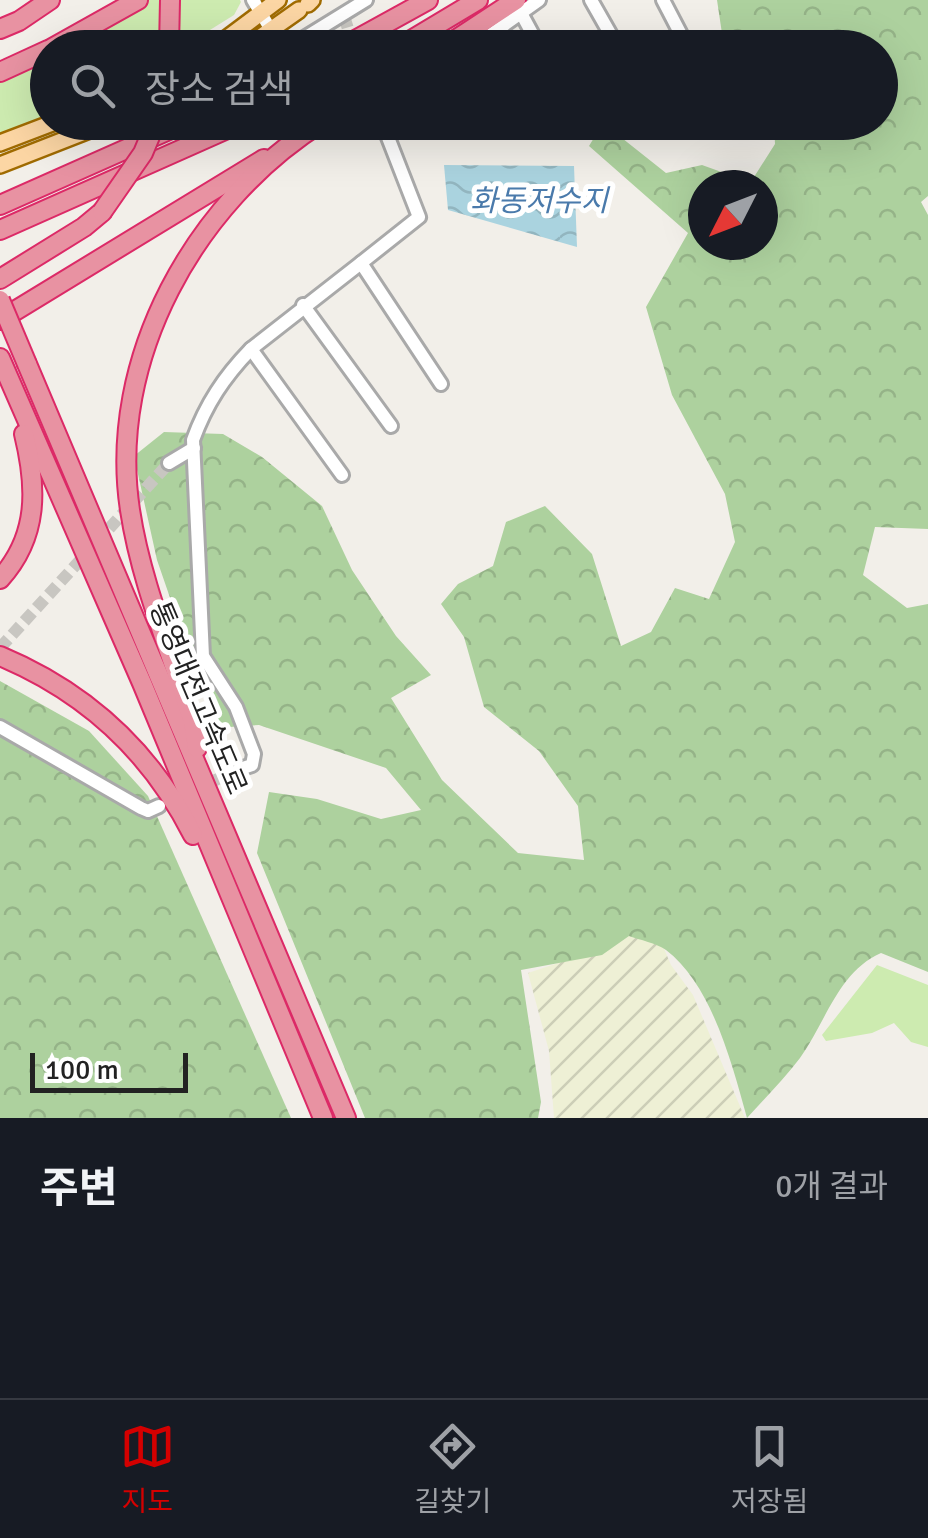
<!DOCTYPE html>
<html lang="ko">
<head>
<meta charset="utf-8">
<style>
  body { margin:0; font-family:Signika,"Noto Sans KR",sans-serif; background:#20242c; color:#f1f3f6 }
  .compass { position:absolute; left:688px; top:170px; width:90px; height:90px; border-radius:50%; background:#171b24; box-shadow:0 10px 40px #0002; rotate:228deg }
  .scale { position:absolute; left:30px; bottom:25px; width:158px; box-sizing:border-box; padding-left:10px; border:5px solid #222; border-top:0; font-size:28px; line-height:35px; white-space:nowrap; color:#222; -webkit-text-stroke:8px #fff; paint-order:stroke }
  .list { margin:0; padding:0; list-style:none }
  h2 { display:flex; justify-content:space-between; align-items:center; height:130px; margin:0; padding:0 40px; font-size:42px }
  h2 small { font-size:32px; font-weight:400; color:#9ea1a6 }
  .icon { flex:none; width:55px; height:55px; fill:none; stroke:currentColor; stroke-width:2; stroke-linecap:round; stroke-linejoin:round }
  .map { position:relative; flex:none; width:928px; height:1118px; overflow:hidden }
  .search { position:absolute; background:#171b24; box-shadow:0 10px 40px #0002; left:30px; right:30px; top:30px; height:110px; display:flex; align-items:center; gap:25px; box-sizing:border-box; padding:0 35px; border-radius:55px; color:#9ea1a6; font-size:38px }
  .sheet { height:280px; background:#171b24 }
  nav { display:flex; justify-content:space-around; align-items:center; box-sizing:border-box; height:140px; border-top:2px solid #363941; background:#171b24; font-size:28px; color:#9ea1a6 }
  nav a { display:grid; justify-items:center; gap:5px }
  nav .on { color:#d40000 }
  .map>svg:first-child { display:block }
  .farmland { fill:url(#farmland-furrows) }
  .grass { fill:#cdebb0 }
  .forest { fill:url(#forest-crowns); fill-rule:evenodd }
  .water { fill:url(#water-waves) }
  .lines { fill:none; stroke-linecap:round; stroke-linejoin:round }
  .minor-tunnel { stroke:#c8c6c1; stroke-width:12; stroke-dasharray:12 6; stroke-linecap:butt }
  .minor-casing { stroke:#a9a9a9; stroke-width:18 }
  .major-casing { stroke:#a06b00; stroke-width:20 }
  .highway-casing { stroke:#dc2a67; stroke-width:22 }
  .minor { stroke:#fff; stroke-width:12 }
  .major { stroke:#fcd6a4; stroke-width:15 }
  .highway { stroke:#e892a2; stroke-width:18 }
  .highway-bridge-casing { stroke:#dc2a67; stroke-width:22; stroke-linecap:butt }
  .highway-bridge { stroke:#e892a2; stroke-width:18 }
  .labels { text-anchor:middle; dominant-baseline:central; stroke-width:10; stroke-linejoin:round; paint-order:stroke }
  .street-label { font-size:28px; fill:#222; stroke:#fff }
  .water-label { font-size:30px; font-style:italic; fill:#4a7aab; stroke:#fff }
</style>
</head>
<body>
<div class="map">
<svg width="928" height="1118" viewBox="0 0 928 1118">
  <defs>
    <pattern id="farmland-furrows" width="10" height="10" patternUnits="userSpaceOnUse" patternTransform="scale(2.5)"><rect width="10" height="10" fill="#eef0d5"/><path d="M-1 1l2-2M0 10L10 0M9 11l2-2" fill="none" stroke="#ccceb7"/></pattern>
    <pattern id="forest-crowns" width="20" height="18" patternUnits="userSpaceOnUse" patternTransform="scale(2.5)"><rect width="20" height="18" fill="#add19e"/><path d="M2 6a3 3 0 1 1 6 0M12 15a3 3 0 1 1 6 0" fill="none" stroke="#95b388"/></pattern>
    <pattern id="water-waves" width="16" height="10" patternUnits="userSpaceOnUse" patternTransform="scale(2.5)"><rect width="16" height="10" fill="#aad3df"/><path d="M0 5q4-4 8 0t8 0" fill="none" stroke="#92b5bf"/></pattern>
  </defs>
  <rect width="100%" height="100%" fill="#f2efe9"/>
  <polygon class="farmland" points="653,923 671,965 693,995 745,1118 554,1118 549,1051 528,973 591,952"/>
  <g class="grass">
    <polygon points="144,0 165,0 164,47 48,48 47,115 0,135 0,72 55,41"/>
    <polygon points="179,0 240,0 241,2 234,15 181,48"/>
    <polygon points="877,965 928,985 928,1047 911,1042 894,1023 872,1033 826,1041 822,1035"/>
  </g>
  <g class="forest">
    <path d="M 717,0 L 928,0 L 928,196 L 921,202 L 928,215 L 928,529 L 875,527 L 863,575 L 907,608 L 928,604 L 928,972 L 881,953 C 838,972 826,1022 800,1058 C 784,1079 765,1098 747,1118 C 732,1064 712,985 666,950 C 656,943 640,940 629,936 L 602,955 L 521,970 L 541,1102 L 538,1118 L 365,1118 L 257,853 L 269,792 L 317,799 L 381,819 L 421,810 L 386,768 L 259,725 L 215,728 L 157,560 L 134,456 L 164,432 L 223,434 L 262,457 L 322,506 L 352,570 L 396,636 L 431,675 L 391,698 L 442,780 L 518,853 L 584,860 L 578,806 L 539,751 L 484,707 L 464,637 L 441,604 L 458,584 L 493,566 L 506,522 L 545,506 L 592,554 L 621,646 L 651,632 L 675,588 L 709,599 L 735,542 L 725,494 L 672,395 L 646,307 L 688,233 L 589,146 L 603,123 L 666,173 L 702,165 L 741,179 L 754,177 L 775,144 L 774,123 L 880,122 L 880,48 L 724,47 ZM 703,185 L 763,185 L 763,245 L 703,245 Z"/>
    <polygon points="0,681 89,731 148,796 291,1118 0,1118"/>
  </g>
  <polygon class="water" points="444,165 574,166 577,247 448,210"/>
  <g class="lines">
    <g class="minor-tunnel">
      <polyline points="344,16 354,48"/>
      <polyline points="0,648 169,463"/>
      <polyline points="198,788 240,769"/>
    </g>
    <g class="minor-casing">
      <g id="minor">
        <polyline points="253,0 271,30"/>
        <polyline points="591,0 616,44"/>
        <polyline points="663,0 688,48"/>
        <polyline points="521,13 540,48"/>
        <polyline points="288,48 366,0"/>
        <polyline points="472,48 539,0"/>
        <polyline points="382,122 419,217 361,263 441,384"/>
        <polyline points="303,305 391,426"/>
        <polyline points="169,463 194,448"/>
        <polyline points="342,475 251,349 361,263"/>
        <polyline points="0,727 141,808 148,811 159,806"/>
        <path d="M 240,769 L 252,765 L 254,754 L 236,707 L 203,656 L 193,440 C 206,404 224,377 251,349"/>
      </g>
    </g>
    <g class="major-casing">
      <g id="major">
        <polyline points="308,4 312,0"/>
        <polyline points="214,48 278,0"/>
        <polyline points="245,48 299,10"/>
        <polyline points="0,143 55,122"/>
        <polyline points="0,165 110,122"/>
      </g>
    </g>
    <g class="highway-casing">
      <g id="highway">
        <polyline points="0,29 19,21 50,0"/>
        <polyline points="52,48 138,0"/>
        <polyline points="169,48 170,0"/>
        <polyline points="341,48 428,0"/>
        <polyline points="398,48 478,0"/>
        <polyline points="443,48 516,0"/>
        <polyline points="0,72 48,50"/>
        <polyline points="0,205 187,122"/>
        <polyline points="0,230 243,122"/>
        <polyline points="0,279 84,227 102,212"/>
        <polyline points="0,320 264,159"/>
        <polyline points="0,358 142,683 323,1118"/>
        <polyline points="27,364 346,1118"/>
        <path d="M 0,579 C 39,536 37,487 24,434"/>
        <path d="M 0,656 C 86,692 151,752 193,835"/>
        <path d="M 197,748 L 193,722 C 171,652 141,583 130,510 C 107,359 195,202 322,122"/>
      </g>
    </g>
    <use href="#minor" class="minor"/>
    <use href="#major" class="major"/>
    <use href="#highway" class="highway"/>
    <g class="highway-bridge-casing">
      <g id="highway-bridge">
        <polyline points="102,212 143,153 156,122"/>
        <polyline points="0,300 27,364"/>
      </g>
    </g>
    <use href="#highway-bridge" class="highway-bridge"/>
  </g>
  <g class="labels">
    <g class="street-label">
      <text transform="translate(198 698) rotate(67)">통영대전고속도로</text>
    </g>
    <g class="water-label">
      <text x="539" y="201">화동저수지</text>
    </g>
  </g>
</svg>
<svg class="compass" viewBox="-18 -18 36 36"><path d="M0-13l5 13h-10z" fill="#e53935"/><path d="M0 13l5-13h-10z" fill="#9ea1a6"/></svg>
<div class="scale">100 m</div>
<div class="search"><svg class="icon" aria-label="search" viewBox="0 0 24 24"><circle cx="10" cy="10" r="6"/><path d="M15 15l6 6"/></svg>장소 검색</div>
</div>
<section class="sheet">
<h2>주변<small>0개 결과</small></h2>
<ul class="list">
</ul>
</section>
<nav>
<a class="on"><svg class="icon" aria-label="map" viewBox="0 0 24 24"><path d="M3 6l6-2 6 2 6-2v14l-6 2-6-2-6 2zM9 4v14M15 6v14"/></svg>지도</a>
<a><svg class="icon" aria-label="directions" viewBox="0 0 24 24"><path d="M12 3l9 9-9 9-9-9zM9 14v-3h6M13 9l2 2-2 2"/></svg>길찾기</a>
<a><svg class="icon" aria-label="saved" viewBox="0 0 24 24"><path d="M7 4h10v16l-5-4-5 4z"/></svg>저장됨</a>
</nav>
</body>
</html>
